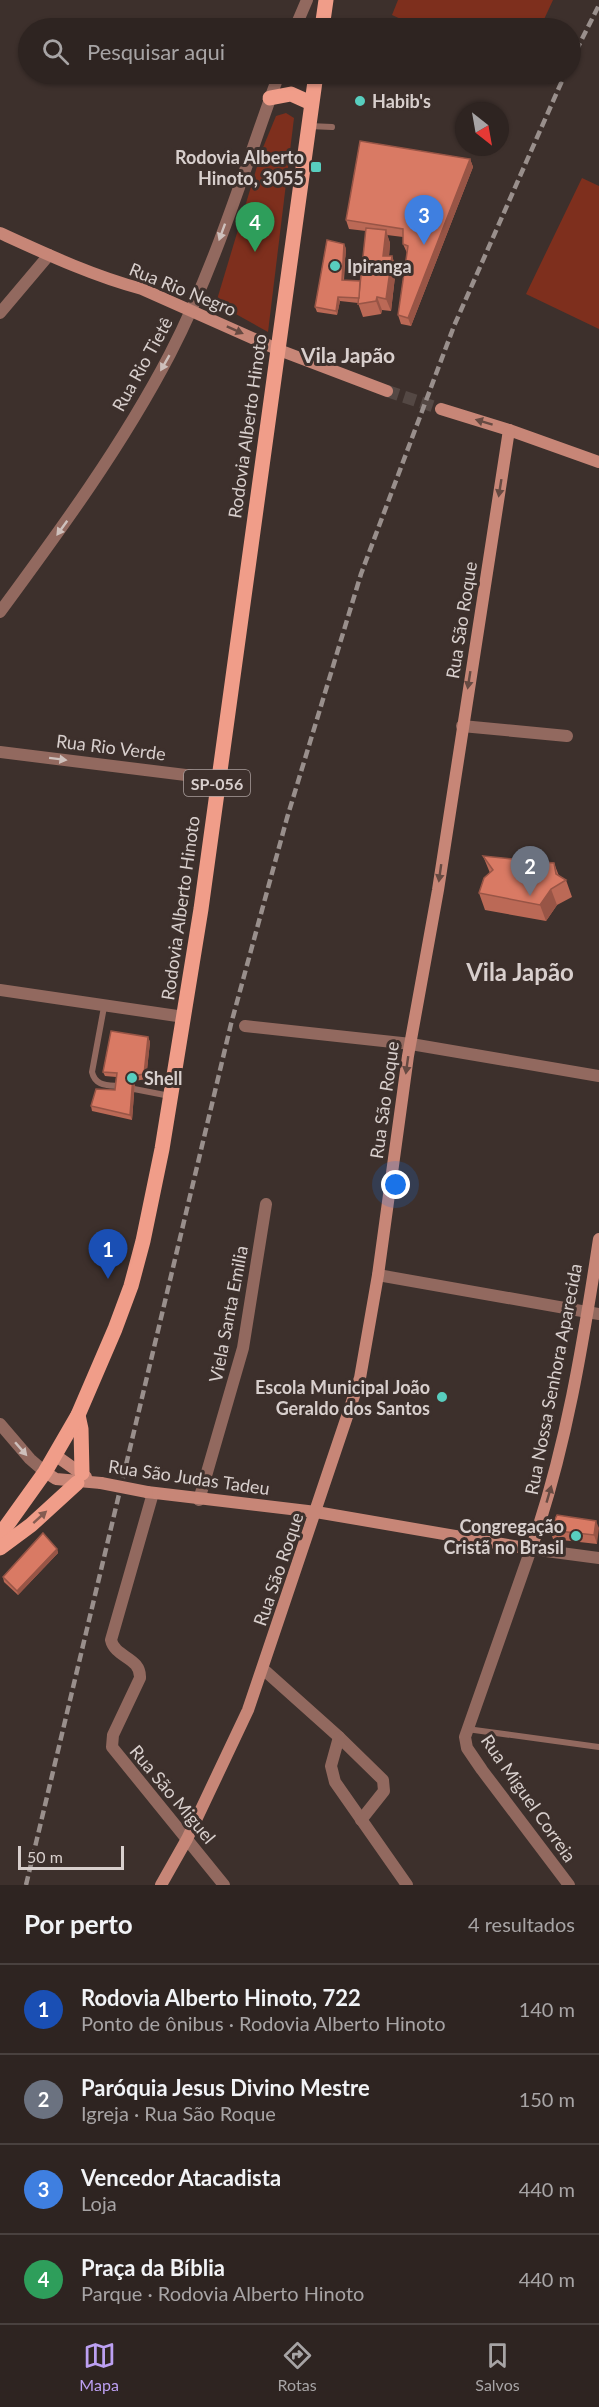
<!DOCTYPE html>
<html lang="pt">
<head>
<meta charset="utf-8">
<style>
  body { margin:0; font-family:Lato,sans-serif; background:#362c2a; color:#f1f3f6 }
  .compass { position:absolute; left:455px; top:102px; width:54px; height:54px; border-radius:50%; background:#2e2421; box-shadow:0 2px 4px #0004; rotate:149deg }
  .scale { position:absolute; left:18px; bottom:15px; width:106px; box-sizing:border-box; padding-left:6px; border:3px solid #d8cfcd; border-top:0; font-size:16px; line-height:21px; white-space:nowrap; color:#d8cfcd; -webkit-text-stroke:4px #3d302c; paint-order:stroke }
  .you { position:absolute; left:396px; top:1185px; width:21px; height:21px; margin:-15px; border:4px solid #fff; border-radius:50%; background:#1a73e8; box-shadow:0 0 0 9px #1a73e833 }
  .badge { display:grid; place-items:center; width:39px; height:39px; border-radius:50%; background:#bca0f2; color:#fff; font-size:20px; font-weight:700 }
  .pin { position:absolute; translate:-50% -50px; filter:drop-shadow(0 2px 3px #0008) }
  .pin::after { content:''; position:absolute; top:32px; width:21px; height:18px; background:inherit; clip-path:polygon(0 0,100% 0,50% 100%) }
  .list { margin:0; padding:0; list-style:none }
  h2 { display:flex; justify-content:space-between; align-items:center; height:78px; margin:0; padding:0 24px; font-size:26px }
  h2 small { font-size:20px; font-weight:400; color:#a7a4a5 }
  .list li { display:grid; grid-template-columns:39px 1fr auto; gap:18px; align-items:center; box-sizing:border-box; height:90px; padding:0 24px; border-top:2px solid #49413f }
  .list b { display:block; font-size:22px; white-space:nowrap }
  .list p { margin:0; font-size:20px; white-space:nowrap; color:#a7a4a5 }
  .list em { font-size:20px; font-style:normal; color:#a7a4a5 }
  .icon { flex:none; width:33px; height:33px; fill:none; stroke:currentColor; stroke-width:2; stroke-linecap:round; stroke-linejoin:round }
  .map { position:relative; flex:none; width:599px; height:1885px; overflow:hidden }
  .search { position:absolute; background:#2e2421; box-shadow:0 2px 4px #0004; left:18px; right:18px; top:18px; height:66px; display:flex; align-items:center; gap:15px; box-sizing:border-box; padding:0 21px; border-radius:33px; color:#a7a4a5; font-size:22px }
  .sheet { height:438px; background:#2e2421 }
  nav { display:flex; justify-content:space-around; align-items:center; box-sizing:border-box; height:84px; border-top:2px solid #49413f; background:#2e2421; font-size:16px; color:#a7a4a5 }
  nav a { display:grid; justify-items:center; gap:3px }
  nav .on { color:#bca0f2 }
  .map>svg:first-child { display:block }
  .green { fill:#7e2f1d }
  .lines { fill:none; stroke-linecap:round; stroke-linejoin:round }
  .secondary-tunnel { stroke:#544844; stroke-width:12; stroke-dasharray:12 6; stroke-linecap:butt }
  .lane { stroke:#92695f; stroke-width:6 }
  .street { stroke:#92695f; stroke-width:12 }
  .secondary { stroke:#c78677; stroke-width:12 }
  .primary { stroke:#f09d89; stroke-width:15 }
  .rail { stroke:#998f8c; stroke-width:4.5; stroke-dasharray:9 4.5; stroke-linecap:butt }
  .secondary-bridge { stroke:#c78677; stroke-width:12 }
  .wall { fill:#bb6956 }
  .shaded-wall { fill:#985546 }
  .building { fill:#d97a64; stroke:#985546; stroke-width:1.5 }
  .oneway { fill:#cec0bc }
  .oneway2 { fill:#664a42 }
  .oneway3 { fill:#855c51 }
  .poi-dot { fill:#58cebf; stroke:#3d302c; stroke-width:2 }
  .labels { text-anchor:middle; dominant-baseline:central; stroke-width:6; stroke-linejoin:round; paint-order:stroke }
  .shield { fill:#3d302c; stroke:#aa9f9d; stroke-width:1.5 }
  .shield-label { font-size:16px; font-weight:bold; fill:#d8cfcd }
  .poi-label { font-size:18px; font-weight:bold; fill:#d8cfcd; stroke:#3d302c; text-anchor:start }
  .street-label { font-size:18px; fill:#d8cfcd; stroke:#3d302c }
  .quarter-label { font-size:21px; font-weight:bold; fill:#d8cfcd; stroke:#3d302c }
  .district-label { font-size:24px; font-weight:bold; fill:#d8cfcd; stroke:#3d302c }
</style>
</head>
<body>
<div class="map">
<svg width="599" height="1885" viewBox="0 0 599 1885">
  <rect width="100%" height="100%" fill="#3d302c"/>
  <g class="green">
    <polygon points="398,0 553,0 540,28 420,28 392,15"/>
    <polygon points="286,113 294,118 268,332 216,303 262,150 276,116"/>
    <polygon points="582,178 599,186 599,329 526,294"/>
  </g>
  <g class="lines">
    <polyline class="secondary-tunnel" points="387,391 441,409"/>
    <g class="lane">
      <polyline points="309,126 332,127"/>
      <path d="M 104,1007 L 92,1072 C 95,1085 105,1085 117,1086"/>
      <polyline points="134,1089 170,1096"/>
      <polyline points="467,1729 599,1747"/>
    </g>
    <g class="street">
      <polyline points="295,28 307,0"/>
      <polyline points="0,313 49,255"/>
      <path d="M 0,612 C 61,529 122,446 170,354 C 216,265 245,167 279,74"/>
      <polyline points="462,726 567,736"/>
      <polyline points="0,752 218,779"/>
      <polyline points="0,990 184,1017"/>
      <polyline points="245,1026 411,1044 599,1076"/>
      <polyline points="378,1275 599,1314"/>
      <polyline points="0,1424 30,1459 45,1472"/>
      <path d="M 153,1493 L 111,1640 C 115,1658 141,1657 140,1678 L 113,1735 L 112,1747 L 224,1885"/>
      <polyline points="199,1500 243,1348 266,1204"/>
      <polyline points="263,1669 339,1737 383,1780 384,1791 361,1820"/>
      <polyline points="339,1737 331,1766 335,1782 407,1885"/>
      <polyline points="569,1885 482,1770 467,1748 465,1737 531,1549 599,1558"/>
    </g>
    <g class="secondary">
      <path d="M 0,233 C 46,254 93,276 142,289 L 279,350 L 387,391"/>
      <polyline points="441,409 509,430 599,462"/>
      <polyline points="55,1455 86,1477"/>
      <polyline points="45,1472 56,1479 101,1483"/>
      <path d="M 147,1492 L 316,1512 L 531,1549 C 566,1449 583,1344 599,1239"/>
      <polyline points="161,1885 187,1839 248,1710 360,1378 378,1275 408,1056 438,890 509,430"/>
    </g>
    <g class="primary">
      <polyline points="322,28 326,0"/>
      <polyline points="270,98 291,94 311,103"/>
      <polyline points="78,1415 81,1429 82,1473"/>
      <polyline points="0,1535 45,1472 78,1415 115,1329 131,1286 143,1241 162,1149 201,909 316,74"/>
      <polyline points="0,1548 31,1525 77,1483"/>
    </g>
    <g class="rail">
      <polyline points="570,63 599,5"/>
      <polyline points="26,1885 231,1024 287,818 361,574 454,326 565,74"/>
    </g>
    <polyline class="secondary-bridge" points="101,1483 147,1492"/>
  </g>
  <g class="wall">
    <polygon points="470,159 473,167 411,326 401,324 398,315 407,253 403,244 403,237 387,235 390,243 389,256 392,256 396,268 391,311 382,310 381,314 363,317 358,303 340,301 337,315 317,312 315,307 346,248 344,280 360,283 366,231 349,229 346,220"/>
    <polygon points="483,856 554,863 559,876 566,880 572,897 557,905 546,921 485,910 479,893 490,873"/>
    <polygon points="148,1037 150,1042 146,1079 135,1081 132,1120 92,1111 91,1106 115,1090 116,1077 105,1076 103,1072"/>
    <polygon points="596,1521 597,1544 553,1539 550,1530"/>
    <polygon points="57,1549 58,1553 18,1595 4,1582 3,1577"/>
  </g>
  <g class="shaded-wall">
    <polygon points="470,159 473,167 411,326 408,318"/>
    <polygon points="386,230 390,243 388,269 383,256"/>
    <polygon points="344,244 346,248 343,284 342,280"/>
    <polygon points="392,256 396,268 391,311 386,299"/>
    <polygon points="338,297 340,301 337,315 336,311"/>
    <polygon points="377,297 382,310 381,314 376,301"/>
    <polygon points="551,889 557,905 546,921 540,905"/>
    <polygon points="148,1037 150,1042 146,1079 144,1074"/>
    <polygon points="133,1076 135,1081 132,1120 130,1115"/>
    <polygon points="596,1521 599,1528 597,1544 594,1535"/>
    <polygon points="57,1549 58,1553 18,1595 17,1591"/>
  </g>
  <g class="building">
    <polygon points="360,141 470,159 408,318 398,315 408,246 403,244 403,229 346,220"/>
    <polygon points="366,228 386,230 383,256 392,256 386,299 377,297 376,301 358,304"/>
    <polygon points="327,240 344,244 342,280 360,281 359,298 338,297 336,311 315,307"/>
    <polygon points="483,856 554,863 556,874 566,880 551,889 540,905 479,893 484,878 493,870"/>
    <polygon points="111,1031 148,1037 144,1074 133,1076 130,1115 91,1106 96,1089 115,1090 117,1073 103,1072"/>
    <polygon points="557,1515 596,1521 594,1535 550,1530"/>
    <polygon points="43,1533 57,1549 17,1591 3,1577"/>
  </g>
  <defs><path id="oneway-solid" d="M-6-.8H1V-3.2L6.5 0L1 3.2V.8H-6Z" transform="scale(1.5)"/></defs>
  <g class="oneway">
    <use href="#oneway-solid" transform="translate(222 232) rotate(110)"/>
    <use href="#oneway-solid" transform="translate(165 363) rotate(120)"/>
    <use href="#oneway-solid" transform="translate(62 528) rotate(126)"/>
    <use href="#oneway-solid" transform="translate(58 759) rotate(7)"/>
    <use href="#oneway-solid" transform="translate(21 1449) rotate(49)"/>
  </g>
  <g class="oneway2">
    <use href="#oneway-solid" transform="translate(235 330) rotate(24)"/>
    <use href="#oneway-solid" transform="translate(484 422) rotate(-163)"/>
    <use href="#oneway-solid" transform="translate(500 488) rotate(99)"/>
    <use href="#oneway-solid" transform="translate(469 680) rotate(99)"/>
    <use href="#oneway-solid" transform="translate(440 873) rotate(98)"/>
    <use href="#oneway-solid" transform="translate(407 1065) rotate(98)"/>
    <use href="#oneway-solid" transform="translate(549 1494) rotate(-74)"/>
  </g>
  <use class="oneway3" href="#oneway-solid" transform="translate(40 1517) rotate(-42)"/>
  <g class="poi-dot">
    <circle cx="360" cy="101" r="6"/>
    <rect x="310" y="161" width="12" height="12" rx="3"/>
    <circle cx="335" cy="266" r="6"/>
    <circle cx="132" cy="1078" r="6"/>
    <circle cx="442" cy="1397" r="6"/>
    <circle cx="576" cy="1536" r="6"/>
  </g>
  <g class="labels">
    <rect class="shield" x="184" y="770" width="66" height="26" rx="4.5"/>
    <g class="shield-label">
      <text x="217" y="783">SP-056</text>
    </g>
    <g class="poi-label">
      <text x="372" y="101">Habib's</text>
      <text x="304" y="157" text-anchor="end">Rodovia Alberto<tspan x="304" dy="21">Hinoto, 3055</tspan></text>
      <text x="347" y="266">Ipiranga</text>
      <text x="144" y="1078">Shell</text>
      <text x="430" y="1387" text-anchor="end">Escola Municipal João<tspan x="430" dy="21">Geraldo dos Santos</tspan></text>
      <text x="564" y="1526" text-anchor="end">Congregação<tspan x="564" dy="21">Cristã no Brasil</tspan></text>
    </g>
    <g class="street-label">
      <text transform="translate(183 289) rotate(22)">Rua Rio Negro</text>
      <text transform="translate(142 364) rotate(-61)">Rua Rio Tietê</text>
      <text transform="translate(247 426) rotate(-82)">Rodovia Alberto Hinoto</text>
      <text transform="translate(461 620) rotate(-81)">Rua São Roque</text>
      <text transform="translate(111 747) rotate(7)">Rua Rio Verde</text>
      <text transform="translate(180 908) rotate(-82)">Rodovia Alberto Hinoto</text>
      <text transform="translate(384 1100) rotate(-82)">Rua São Roque</text>
      <text transform="translate(228 1314) rotate(-79)">Viela Santa Emilia</text>
      <text transform="translate(553 1379) rotate(-79)">Rua Nossa Senhora Aparecida</text>
      <text transform="translate(189 1477) rotate(8)">Rua São Judas Tadeu</text>
      <text transform="translate(278 1569) rotate(-71)">Rua São Roque</text>
      <text transform="translate(173 1794) rotate(50)">Rua São Miguel</text>
      <text transform="translate(529 1798) rotate(55)">Rua Miguel Correia</text>
    </g>
    <g class="quarter-label">
      <text x="348" y="354">Vila Japão</text>
    </g>
    <g class="district-label">
      <text x="520" y="971">Vila Japão</text>
    </g>
  </g>
</svg>
<svg class="compass" viewBox="-18 -18 36 36"><path d="M0-13l5 13h-10z" fill="#e53935"/><path d="M0 13l5-13h-10z" fill="#a7a4a5"/></svg>
<div class="scale">50 m</div>
<div class="you"></div>
<div class="pin badge" style="left:108px;top:1279px;background:#1a4fb4">1</div>
<div class="pin badge" style="left:530px;top:896px;background:#6b7280">2</div>
<div class="pin badge" style="left:424px;top:245px;background:#3f7fe0">3</div>
<div class="pin badge" style="left:255px;top:252px;background:#2e9e5b">4</div>
<div class="search"><svg class="icon" aria-label="search" viewBox="0 0 24 24"><circle cx="10" cy="10" r="6"/><path d="M15 15l6 6"/></svg>Pesquisar aqui</div>
</div>
<section class="sheet">
<h2>Por perto<small>4 resultados</small></h2>
<ul class="list">
<li><span class="badge" style="background:#1a4fb4">1</span><div><b>Rodovia Alberto Hinoto, 722</b><p>Ponto de ônibus · Rodovia Alberto Hinoto</p></div><em>140 m</em></li>
<li><span class="badge" style="background:#6b7280">2</span><div><b>Paróquia Jesus Divino Mestre</b><p>Igreja · Rua São Roque</p></div><em>150 m</em></li>
<li><span class="badge" style="background:#3f7fe0">3</span><div><b>Vencedor Atacadista</b><p>Loja</p></div><em>440 m</em></li>
<li><span class="badge" style="background:#2e9e5b">4</span><div><b>Praça da Bíblia</b><p>Parque · Rodovia Alberto Hinoto</p></div><em>440 m</em></li>
</ul>
</section>
<nav>
<a class="on"><svg class="icon" aria-label="map" viewBox="0 0 24 24"><path d="M3 6l6-2 6 2 6-2v14l-6 2-6-2-6 2zM9 4v14M15 6v14"/></svg>Mapa</a>
<a><svg class="icon" aria-label="directions" viewBox="0 0 24 24"><path d="M12 3l9 9-9 9-9-9zM9 14v-3h6M13 9l2 2-2 2"/></svg>Rotas</a>
<a><svg class="icon" aria-label="saved" viewBox="0 0 24 24"><path d="M7 4h10v16l-5-4-5 4z"/></svg>Salvos</a>
</nav>
</body>
</html>
